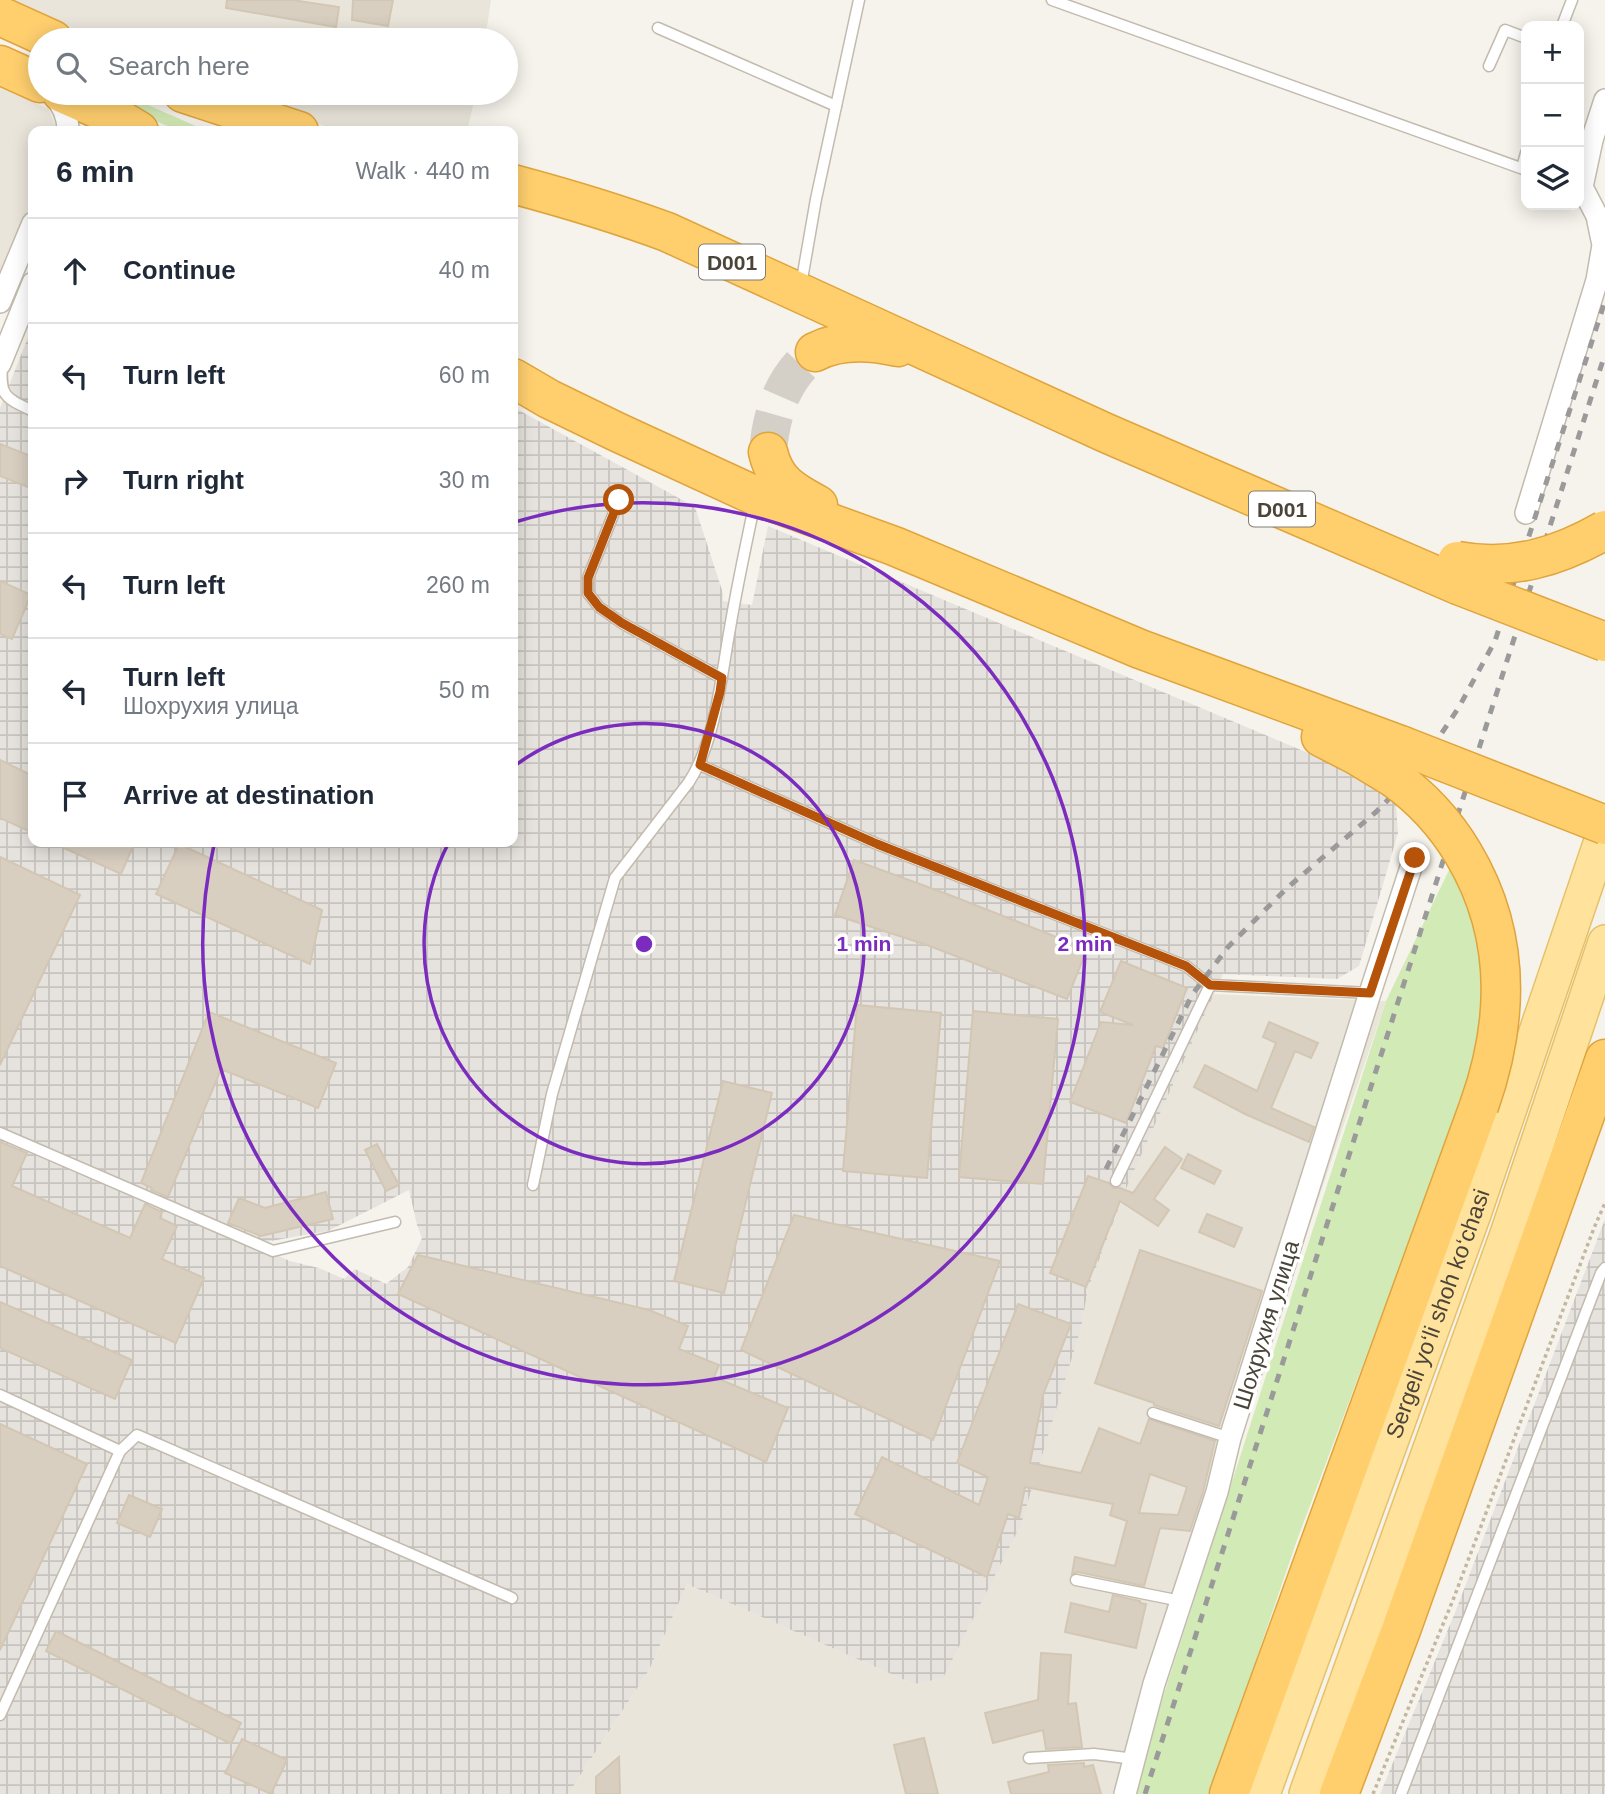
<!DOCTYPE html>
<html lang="en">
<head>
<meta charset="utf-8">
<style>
  body { margin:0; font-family:Helvetica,sans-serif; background:#f6f6f7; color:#1f2937 }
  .controls { position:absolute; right:21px; top:21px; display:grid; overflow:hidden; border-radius:14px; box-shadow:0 4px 18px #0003 }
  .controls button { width:63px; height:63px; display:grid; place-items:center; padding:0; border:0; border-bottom:2px solid #e0e1e3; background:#fff; color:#1f2937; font:35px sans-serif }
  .stop { position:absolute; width:21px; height:21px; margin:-16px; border:5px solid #b45309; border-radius:50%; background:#fff }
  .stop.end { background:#b45309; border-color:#fff; box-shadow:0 2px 7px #0008 }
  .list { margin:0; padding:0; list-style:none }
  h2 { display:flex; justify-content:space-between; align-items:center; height:91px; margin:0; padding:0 28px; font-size:30px }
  h2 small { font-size:23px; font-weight:400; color:#747a83 }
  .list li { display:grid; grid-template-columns:46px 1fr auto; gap:21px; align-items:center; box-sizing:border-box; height:105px; padding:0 28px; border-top:2px solid #e0e1e3 }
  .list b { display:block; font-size:26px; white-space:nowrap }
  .list p { margin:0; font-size:23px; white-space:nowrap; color:#747a83 }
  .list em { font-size:23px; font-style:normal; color:#747a83 }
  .icon { flex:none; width:38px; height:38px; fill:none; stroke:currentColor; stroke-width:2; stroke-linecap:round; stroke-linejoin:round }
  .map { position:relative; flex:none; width:1605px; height:1794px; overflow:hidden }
  .search { position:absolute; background:#fff; box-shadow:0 4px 18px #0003; left:28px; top:28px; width:490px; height:77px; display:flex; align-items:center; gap:18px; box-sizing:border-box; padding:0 24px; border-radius:38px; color:#747a83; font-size:26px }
  .panel { position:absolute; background:#fff; box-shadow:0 4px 18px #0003; left:28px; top:126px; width:490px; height:721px; border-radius:14px }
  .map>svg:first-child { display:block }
  .residential { fill:#eae5da }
  .industrial { fill:url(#industrial-grid) }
  .green { fill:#d2eab5 }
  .building { fill:#d8cfc1; stroke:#d3c7b4; stroke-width:2; fill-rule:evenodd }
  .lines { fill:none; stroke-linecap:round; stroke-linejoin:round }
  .highway-tunnel { stroke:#d4d0c8; stroke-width:38; stroke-dasharray:38 19; stroke-linecap:butt }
  .lane-casing { stroke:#c2bbae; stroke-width:13 }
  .street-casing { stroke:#c2bbae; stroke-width:24 }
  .primary-casing { stroke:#e6c16a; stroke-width:36 }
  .highway-casing { stroke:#e0a43c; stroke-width:41 }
  .path { stroke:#c4b79f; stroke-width:3.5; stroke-dasharray:3.5 3.5; stroke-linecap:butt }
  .lane { stroke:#fff; stroke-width:10 }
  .street { stroke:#fff; stroke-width:21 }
  .primary { stroke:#ffe39c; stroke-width:33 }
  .highway { stroke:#ffcf6e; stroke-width:38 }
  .rail { stroke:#9a9a9a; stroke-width:5; stroke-dasharray:9 9; stroke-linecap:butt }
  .highway-bridge-casing { stroke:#e0a43c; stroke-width:41; stroke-linecap:butt }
  .highway-bridge { stroke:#ffcf6e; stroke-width:38 }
  .route { stroke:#b45309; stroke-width:9 }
  .ring { fill:none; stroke:#7b2cbf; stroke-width:3.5 }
  .labels { text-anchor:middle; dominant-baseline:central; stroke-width:7; stroke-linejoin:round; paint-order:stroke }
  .shield { fill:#fff; stroke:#817c74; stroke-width:2 }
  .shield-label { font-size:21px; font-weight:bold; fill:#4b4439 }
  .street-label { font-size:23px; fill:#4b4439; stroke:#fff }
  .centre { fill:#7b2cbf; stroke:#fff; stroke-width:3.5 }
  .ring-label { font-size:21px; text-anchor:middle; font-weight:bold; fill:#7b2cbf; stroke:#fff; stroke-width:7; stroke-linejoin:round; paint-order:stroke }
</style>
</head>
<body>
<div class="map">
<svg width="1605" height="1794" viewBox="0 0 1605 1794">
  <defs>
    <pattern id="industrial-grid" width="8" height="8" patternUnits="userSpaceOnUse" patternTransform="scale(1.75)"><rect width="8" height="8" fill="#e6e2dd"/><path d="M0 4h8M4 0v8" fill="none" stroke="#c7c3be"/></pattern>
  </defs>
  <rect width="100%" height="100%" fill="#f6f3ec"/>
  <g class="residential">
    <polygon points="9,0 491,0 485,40 98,40"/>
    <polygon points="0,88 49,109 57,131 33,131 33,199 0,274"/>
    <polygon points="233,93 476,93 467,131 343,131 327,127"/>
    <polygon points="1211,994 1386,1001 1181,1601 1123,1794 568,1794 649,1670 687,1584 914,1684 1081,1328 1088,1289 1128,1184"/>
  </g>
  <g class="industrial">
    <polygon points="33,325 33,842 513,842 513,407 695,507 722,590 723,601 752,605 768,526 1351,771 1396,805 1398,833 1359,966 1337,979 1223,974 1128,1184 1088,1289 1081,1328 1021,1524 943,1678 914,1684 687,1584 649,1670 568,1794 0,1794 0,1137 290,1261 319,1268 344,1279 355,1269 386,1284 408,1267 422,1238 417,1225 409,1190 328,1231 265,1242 0,1128 0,408"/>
    <polygon points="1605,1219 1605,1794 1380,1794 1456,1610"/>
  </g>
  <g class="green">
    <polygon points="92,93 121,93 207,131 179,131"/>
    <polygon points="1450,868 1472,919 1479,945 1485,996 1471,1077 1297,1540 1210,1794 1132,1794 1386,1001"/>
  </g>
  <g class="building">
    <polygon points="227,0 292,0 339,7 336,27 226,8"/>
    <polygon points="353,0 393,0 388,26 352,20"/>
    <polygon points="0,444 33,457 33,489 0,476"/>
    <polygon points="0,581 31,595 12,639 0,634"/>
    <polygon points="0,760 33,776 33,833 0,818"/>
    <polygon points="51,842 135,842 121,874"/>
    <polygon points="179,844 322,910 310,964 156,894"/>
    <polygon points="0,857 80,895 0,1065"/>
    <polygon points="854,860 947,894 1087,949 1067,999 927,945 835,915"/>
    <polygon points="1121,961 1187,988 1163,1048 1156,1046 1126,1123 1070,1102 1101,1022 1133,1025 1100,1012"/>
    <polygon points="857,1005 941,1013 927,1178 843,1171"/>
    <polygon points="973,1011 1058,1019 1043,1184 959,1177"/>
    <polygon points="209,1012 336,1063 318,1108 221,1069 168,1197 151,1190 152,1188 141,1183"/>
    <polygon points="1269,1022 1318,1043 1311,1058 1295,1051 1271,1108 1314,1127 1309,1142 1245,1114 1194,1087 1205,1065 1257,1091 1276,1043 1263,1037"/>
    <polygon points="723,1081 772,1093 724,1293 674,1281"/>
    <polygon points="0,1142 27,1153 12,1186 130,1238 145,1204 162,1212 160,1218 177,1226 162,1259 204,1278 176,1343 0,1266"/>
    <polygon points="377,1144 399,1185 386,1191 365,1150"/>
    <polygon points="1165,1147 1182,1159 1154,1199 1169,1210 1158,1226 1120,1201 1086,1287 1050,1273 1088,1176 1109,1183 1113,1188 1120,1188 1133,1193"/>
    <polygon points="1188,1154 1221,1171 1214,1184 1181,1168"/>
    <polygon points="326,1192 333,1219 261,1236 228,1223 239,1198 265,1208"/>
    <polygon points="1207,1214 1242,1228 1234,1247 1199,1232"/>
    <polygon points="794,1215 1000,1261 933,1440 741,1350"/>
    <polygon points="1140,1250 1262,1291 1219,1426 1154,1405 1154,1403 1095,1383"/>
    <polygon points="418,1255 649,1310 688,1326 679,1349 719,1365 714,1377 788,1408 766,1462 398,1294"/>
    <polygon points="0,1302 132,1360 115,1399 0,1348"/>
    <path d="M 1018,1304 L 1071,1324 L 1043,1395 L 1030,1463 L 1081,1473 L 1099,1428 L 1140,1444 L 1149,1419 L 1215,1441 L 1203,1492 L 1190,1531 L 1160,1528 L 1144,1586 L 1078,1572 L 1072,1574 L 1075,1557 L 1115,1566 L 1127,1521 L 1110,1515 L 1113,1504 L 1025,1487 L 1019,1518 L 1008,1514 L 987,1577 L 855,1514 L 882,1457 L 979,1505 L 988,1477 L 957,1463 ZM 1150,1474 L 1187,1487 L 1178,1515 L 1139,1513 Z"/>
    <polygon points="0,1424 87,1464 0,1650"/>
    <polygon points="129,1495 162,1509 150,1537 117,1523"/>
    <polygon points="1113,1595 1140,1601 1140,1603 1146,1604 1136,1648 1065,1632 1071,1603 1109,1612"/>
    <polygon points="56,1631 241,1723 231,1744 46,1651"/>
    <polygon points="1041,1653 1071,1655 1068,1704 1076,1703 1082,1747 1046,1749 1043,1730 993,1743 985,1713 1038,1700"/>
    <polygon points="924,1738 938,1794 906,1794 894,1745"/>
    <polygon points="242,1739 287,1760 271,1794 225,1773"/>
    <polygon points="619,1757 620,1794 596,1794 596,1777"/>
    <polygon points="1084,1763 1084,1767 1093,1765 1101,1794 1011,1794 1008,1782 1049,1772 1048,1765"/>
  </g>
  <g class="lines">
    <path class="highway-tunnel" d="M 768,452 C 771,413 783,377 815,352"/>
    <g class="lane-casing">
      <g id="lane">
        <polyline points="1052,0 1526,170"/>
        <polyline points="1562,26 1572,0"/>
        <polyline points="658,28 836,106"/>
        <polyline points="1489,66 1505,30 1526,38"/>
        <polyline points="1522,168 1526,153"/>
        <polyline points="801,285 816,199 859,0"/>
        <path d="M 2,362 C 0,396 3,397 33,411"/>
        <polyline points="619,500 588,578 588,593 599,607 622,623 722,678"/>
        <polyline points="700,765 877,844 1186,966 1210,985 1370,993"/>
        <polyline points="0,1133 273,1251 395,1222"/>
        <polyline points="1116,1181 1210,985"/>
        <path d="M 533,1185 L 552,1094 L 615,878 L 689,782 C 716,740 721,677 730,628 C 737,586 746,544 755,502"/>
        <polyline points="0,1395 120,1451"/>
        <polyline points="1153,1413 1230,1438"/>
        <polyline points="1076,1580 1181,1601"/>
        <polyline points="0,1715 120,1451 137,1435 512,1598"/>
        <polyline points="1029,1758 1094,1754 1135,1759"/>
        <polyline points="1401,1794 1601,1273 1605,1268"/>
      </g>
    </g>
    <g class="street-casing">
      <g id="street">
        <path d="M 52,93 C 63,104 68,116 68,131"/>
        <polyline points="0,302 33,223"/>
        <polyline points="0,364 33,283"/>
        <polyline points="1526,513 1597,280 1603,245 1597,216 1582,187 1592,140 1605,100"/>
        <polyline points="1125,1794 1154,1684 1217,1492 1230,1438 1370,993 1414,858"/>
      </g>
    </g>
    <g class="primary-casing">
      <g id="primary">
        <path id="s1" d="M 1263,1794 L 1474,1214 L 1605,829"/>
        <polyline points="1306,1794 1507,1234 1605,942"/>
      </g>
    </g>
    <g class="highway-casing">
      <g id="highway">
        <polyline points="0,16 53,40"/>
        <polyline points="0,65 40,83"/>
        <polyline points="62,93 116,117 139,131"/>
        <polyline points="183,93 299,131"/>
        <path d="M 513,184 C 565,198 616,213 667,232 L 1106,433 L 1458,585"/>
        <path d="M 815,352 C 840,339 871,341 898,347"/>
        <polyline points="513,378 549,399 617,432 756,496 894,546 1140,649 1403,746"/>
        <path d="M 768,452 C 775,482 792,491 818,505"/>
        <polyline points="1321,737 1356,755 1394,778"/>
        <polyline points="1229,1794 1479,1106"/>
        <polyline points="1339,1794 1401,1630 1605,1059"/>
      </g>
    </g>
    <polyline class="path" points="1373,1794 1453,1600 1594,1228 1605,1203"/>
    <use href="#lane" class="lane"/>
    <use href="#street" class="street"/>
    <use href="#primary" class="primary"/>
    <use href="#highway" class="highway"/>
    <g class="rail">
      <polyline points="1106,1169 1192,995 1228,947 1287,888 1376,812 1418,769 1459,707 1495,641 1605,301"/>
      <polyline points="1145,1794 1605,354"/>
    </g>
    <g class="highway-bridge-casing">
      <g id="highway-bridge">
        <path d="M 1457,561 C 1511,571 1558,557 1605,530"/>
        <polyline points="1458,585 1605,642"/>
        <polyline points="1403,746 1605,825"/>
        <path d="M 1394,778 C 1422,798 1445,823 1463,853 C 1511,933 1510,1019 1479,1106"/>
      </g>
    </g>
    <use href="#highway-bridge" class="highway-bridge"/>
  </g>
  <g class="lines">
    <polyline class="route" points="619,500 588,578 588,593 599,607 622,623 722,678 720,692 700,765 877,844 1186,966 1210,985 1370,993 1415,858"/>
  </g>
  <g class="ring">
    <path d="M513 767A220 220 0 1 1 449 842"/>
    <path d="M515 522A441 441 0 1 1 214 845"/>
  </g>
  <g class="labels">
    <g class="shield">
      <rect x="699" y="244.5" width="66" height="35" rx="5"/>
      <rect x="1249" y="491.5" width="66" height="35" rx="5"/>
    </g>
    <g class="shield-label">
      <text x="732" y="262">D001</text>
      <text x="1282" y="509">D001</text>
    </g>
    <g class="street-label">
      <text stroke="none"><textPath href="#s1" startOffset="511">Sergeli yo‘li shoh ko‘chasi</textPath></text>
      <text transform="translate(1266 1325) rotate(-73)">Шохрухия улица</text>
    </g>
  </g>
  <circle cx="644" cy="944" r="10" class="centre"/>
  <g class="ring-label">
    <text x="864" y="951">1 min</text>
    <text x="1085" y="951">2 min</text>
  </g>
</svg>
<div class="controls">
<button>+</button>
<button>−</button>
<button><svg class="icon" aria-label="layers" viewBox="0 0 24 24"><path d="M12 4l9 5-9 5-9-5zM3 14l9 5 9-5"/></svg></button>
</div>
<div class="stop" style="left:619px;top:500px"></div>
<div class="stop end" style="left:1415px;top:858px"></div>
<div class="search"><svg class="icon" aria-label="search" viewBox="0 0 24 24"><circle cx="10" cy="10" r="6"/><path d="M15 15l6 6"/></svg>Search here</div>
<section class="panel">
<h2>6 min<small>Walk · 440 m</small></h2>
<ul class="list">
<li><svg class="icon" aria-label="ahead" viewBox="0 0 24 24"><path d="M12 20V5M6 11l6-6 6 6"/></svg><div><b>Continue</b></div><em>40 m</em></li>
<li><svg class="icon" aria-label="left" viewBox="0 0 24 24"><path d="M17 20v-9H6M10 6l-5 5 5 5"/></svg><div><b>Turn left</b></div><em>60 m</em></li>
<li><svg class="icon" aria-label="right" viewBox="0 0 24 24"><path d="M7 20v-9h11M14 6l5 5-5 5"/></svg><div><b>Turn right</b></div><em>30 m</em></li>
<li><svg class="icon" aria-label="left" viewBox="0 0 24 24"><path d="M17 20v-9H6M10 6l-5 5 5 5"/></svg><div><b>Turn left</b></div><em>260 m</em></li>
<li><svg class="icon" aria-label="left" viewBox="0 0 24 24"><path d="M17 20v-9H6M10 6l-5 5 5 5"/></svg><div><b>Turn left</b><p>Шохрухия улица</p></div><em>50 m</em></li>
<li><svg class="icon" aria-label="arrive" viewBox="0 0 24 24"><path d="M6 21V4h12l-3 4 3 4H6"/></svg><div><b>Arrive at destination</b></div></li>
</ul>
</section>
</div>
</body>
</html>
